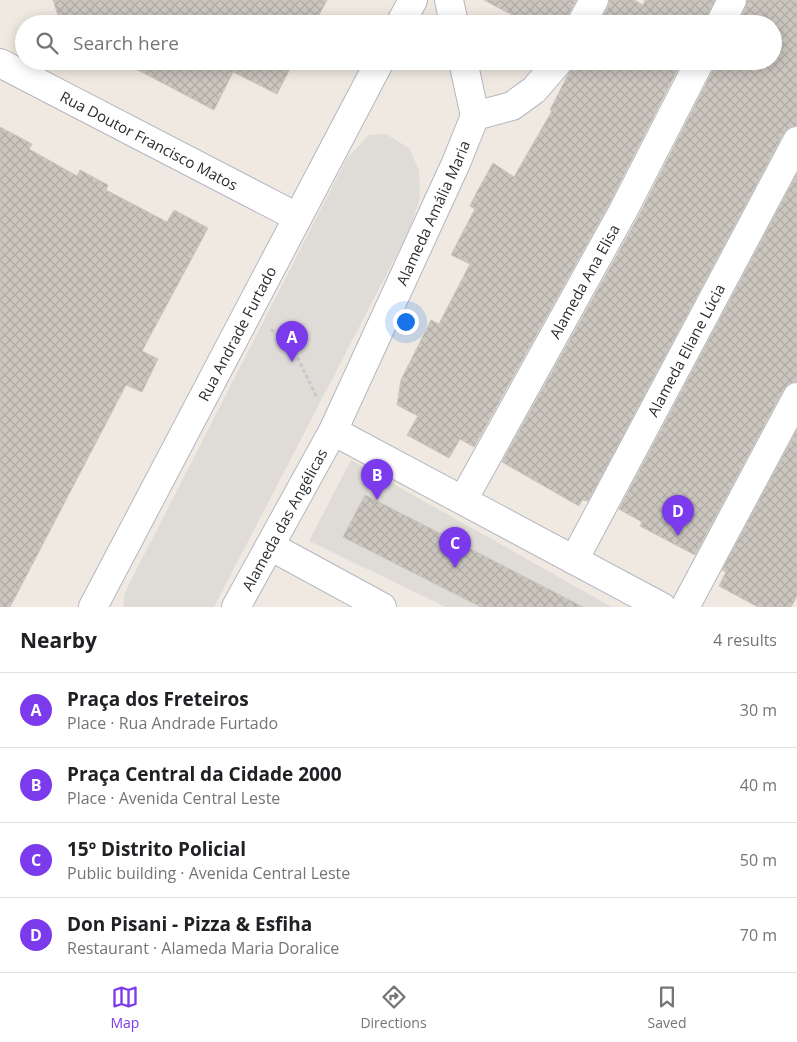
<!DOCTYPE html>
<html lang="en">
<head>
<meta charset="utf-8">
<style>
  body { margin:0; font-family:"Open Sans",sans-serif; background:#f2f2f2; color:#202124 }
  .you { position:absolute; left:405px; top:321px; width:18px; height:18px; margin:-12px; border:4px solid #fff; border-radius:50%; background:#1a73e8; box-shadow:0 0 0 8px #1a73e833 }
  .badge { display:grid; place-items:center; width:32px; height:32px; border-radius:50%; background:#7c3aed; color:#fff; font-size:16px; font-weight:700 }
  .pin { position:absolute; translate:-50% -41px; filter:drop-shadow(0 1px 2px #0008) }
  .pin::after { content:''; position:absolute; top:26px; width:18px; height:15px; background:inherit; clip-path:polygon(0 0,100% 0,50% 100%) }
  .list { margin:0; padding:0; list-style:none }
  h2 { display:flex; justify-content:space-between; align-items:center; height:65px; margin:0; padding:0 20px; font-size:21px }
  h2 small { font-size:16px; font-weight:400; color:#757577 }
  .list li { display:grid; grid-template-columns:32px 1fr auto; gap:15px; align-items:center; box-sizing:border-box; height:75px; padding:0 20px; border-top:1px solid #e0e0e0 }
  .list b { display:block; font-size:19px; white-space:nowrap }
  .list p { margin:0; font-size:16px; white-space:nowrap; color:#757577 }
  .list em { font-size:16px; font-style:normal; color:#757577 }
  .icon { flex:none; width:28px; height:28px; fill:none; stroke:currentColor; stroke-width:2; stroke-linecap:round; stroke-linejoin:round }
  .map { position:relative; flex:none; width:797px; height:607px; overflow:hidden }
  .search { position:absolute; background:#fff; box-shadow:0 2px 12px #0003; left:15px; right:15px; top:15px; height:55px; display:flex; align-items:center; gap:12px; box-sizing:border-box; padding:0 18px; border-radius:28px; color:#757577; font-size:19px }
  .sheet { height:365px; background:#fff }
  nav { display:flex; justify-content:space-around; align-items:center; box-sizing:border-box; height:70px; border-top:1px solid #e0e0e0; background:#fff; font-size:14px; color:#757577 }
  nav a { display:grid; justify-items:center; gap:2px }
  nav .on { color:#7c3aed }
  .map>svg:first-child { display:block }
  .plaza { fill:#dfdcd8 }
  .building { fill:url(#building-cross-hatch); stroke:#cbc5ba }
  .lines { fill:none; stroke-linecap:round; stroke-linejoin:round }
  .minor-casing { stroke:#b4b7c1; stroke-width:30 }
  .path { stroke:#c9c9c9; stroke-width:3; stroke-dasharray:4 2.5; stroke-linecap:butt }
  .minor { stroke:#fff; stroke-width:28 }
  .labels { text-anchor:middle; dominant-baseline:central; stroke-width:4.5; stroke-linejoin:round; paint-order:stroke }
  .street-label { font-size:15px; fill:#2e2e2e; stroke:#fff }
</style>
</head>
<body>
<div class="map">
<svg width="797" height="607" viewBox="0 0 797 607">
  <defs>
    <pattern id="building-cross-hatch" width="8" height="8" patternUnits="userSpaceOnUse" patternTransform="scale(1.25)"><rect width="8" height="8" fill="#cbc7bf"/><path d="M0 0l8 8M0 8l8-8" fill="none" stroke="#afaba4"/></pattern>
  </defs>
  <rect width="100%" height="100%" fill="#efe9e1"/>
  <g class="plaza">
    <polygon points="386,134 409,148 419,170 420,197 410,229 214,607 123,607 125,592 347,158 369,135"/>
    <polygon points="351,460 612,607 446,607 309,541"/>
  </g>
  <g class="building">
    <polygon points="53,0 327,0 314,24 61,24"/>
    <polygon points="484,0 576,0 567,17 565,24 529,24"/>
    <polygon points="610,0 634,0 643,5 645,0 715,0 706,17 705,24 599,24 608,7"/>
    <polygon points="747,0 797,0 797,125 789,128 783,134 588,501 582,500 579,506 502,462 637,219 714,68 715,61 773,61 773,24 738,24 746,7"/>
    <polygon points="121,61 294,61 277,94 233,72 214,110"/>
    <polygon points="575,61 682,61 609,204 474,447 460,439 449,458 407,435 418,416 397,405 401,380 431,320 439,324 470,264 451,255 475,209 470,206 477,192 493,163 514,177 552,111 550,110"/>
    <polygon points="0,127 32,144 29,149 77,176 80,170 108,185 106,190 167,222 174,210 208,228 142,351 158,359 142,392 126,385 10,607 0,607"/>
    <polygon points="797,174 797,381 789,384 783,390 695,555 640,526 642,522 619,509"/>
    <polygon points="797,430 797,596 791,607 758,607 719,586 726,572 722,570"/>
    <polygon points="365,495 459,543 583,607 481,607 343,537"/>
  </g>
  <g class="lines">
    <g class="minor-casing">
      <g id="minor">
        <polyline points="449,0 454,24"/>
        <polyline points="400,24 413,0"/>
        <polyline points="581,24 594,0"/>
        <polyline points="720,24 732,0"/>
        <polyline points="463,61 475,116"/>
        <path id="s1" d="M 0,63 L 297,217"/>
        <polyline points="475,116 512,106 534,90 559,61"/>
        <polyline points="333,431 662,607"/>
        <path id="s2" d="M 463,500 L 623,211 L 700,61"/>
        <polyline points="270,546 382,607"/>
        <path id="s3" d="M 574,560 L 797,141"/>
        <path id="s4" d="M 93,607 L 380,61"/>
        <path id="s5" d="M 236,607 L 333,431 L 456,163 L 475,116"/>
        <polyline points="685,607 797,397"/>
      </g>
    </g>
    <polyline class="path" points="271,329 296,354 316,396"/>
    <use href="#minor" class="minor"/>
  </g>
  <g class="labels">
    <g class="street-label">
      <text stroke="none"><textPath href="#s1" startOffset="168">Rua Doutor Francisco Matos</textPath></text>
      <text stroke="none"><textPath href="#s5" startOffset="441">Alameda Amália Maria</textPath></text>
      <text stroke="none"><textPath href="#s2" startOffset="250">Alameda Ana Elisa</textPath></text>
      <text stroke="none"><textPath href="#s4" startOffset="309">Rua Andrade Furtado</textPath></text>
      <text stroke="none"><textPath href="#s3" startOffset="238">Alameda Eliane Lúcia</textPath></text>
      <text stroke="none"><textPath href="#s5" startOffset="100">Alameda das Angélicas</textPath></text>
    </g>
  </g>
</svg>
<div class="you"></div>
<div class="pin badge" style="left:292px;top:362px">A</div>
<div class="pin badge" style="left:377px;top:500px">B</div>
<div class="pin badge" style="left:455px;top:568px">C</div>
<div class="pin badge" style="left:678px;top:536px">D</div>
<div class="search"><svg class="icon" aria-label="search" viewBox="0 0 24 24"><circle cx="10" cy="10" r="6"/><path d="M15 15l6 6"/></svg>Search here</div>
</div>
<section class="sheet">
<h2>Nearby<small>4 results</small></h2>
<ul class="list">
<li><span class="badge">A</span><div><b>Praça dos Freteiros</b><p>Place · Rua Andrade Furtado</p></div><em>30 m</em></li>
<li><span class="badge">B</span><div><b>Praça Central da Cidade 2000</b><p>Place · Avenida Central Leste</p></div><em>40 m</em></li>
<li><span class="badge">C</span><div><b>15º Distrito Policial</b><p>Public building · Avenida Central Leste</p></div><em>50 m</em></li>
<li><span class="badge">D</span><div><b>Don Pisani - Pizza &amp; Esfiha</b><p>Restaurant · Alameda Maria Doralice</p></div><em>70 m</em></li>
</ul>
</section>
<nav>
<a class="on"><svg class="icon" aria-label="map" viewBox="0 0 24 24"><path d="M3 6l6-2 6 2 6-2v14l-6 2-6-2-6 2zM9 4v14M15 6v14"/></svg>Map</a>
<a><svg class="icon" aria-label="directions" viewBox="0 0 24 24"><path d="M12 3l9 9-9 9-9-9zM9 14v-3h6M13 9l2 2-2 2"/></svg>Directions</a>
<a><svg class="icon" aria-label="saved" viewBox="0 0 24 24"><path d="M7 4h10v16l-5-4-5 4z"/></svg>Saved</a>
</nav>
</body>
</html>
